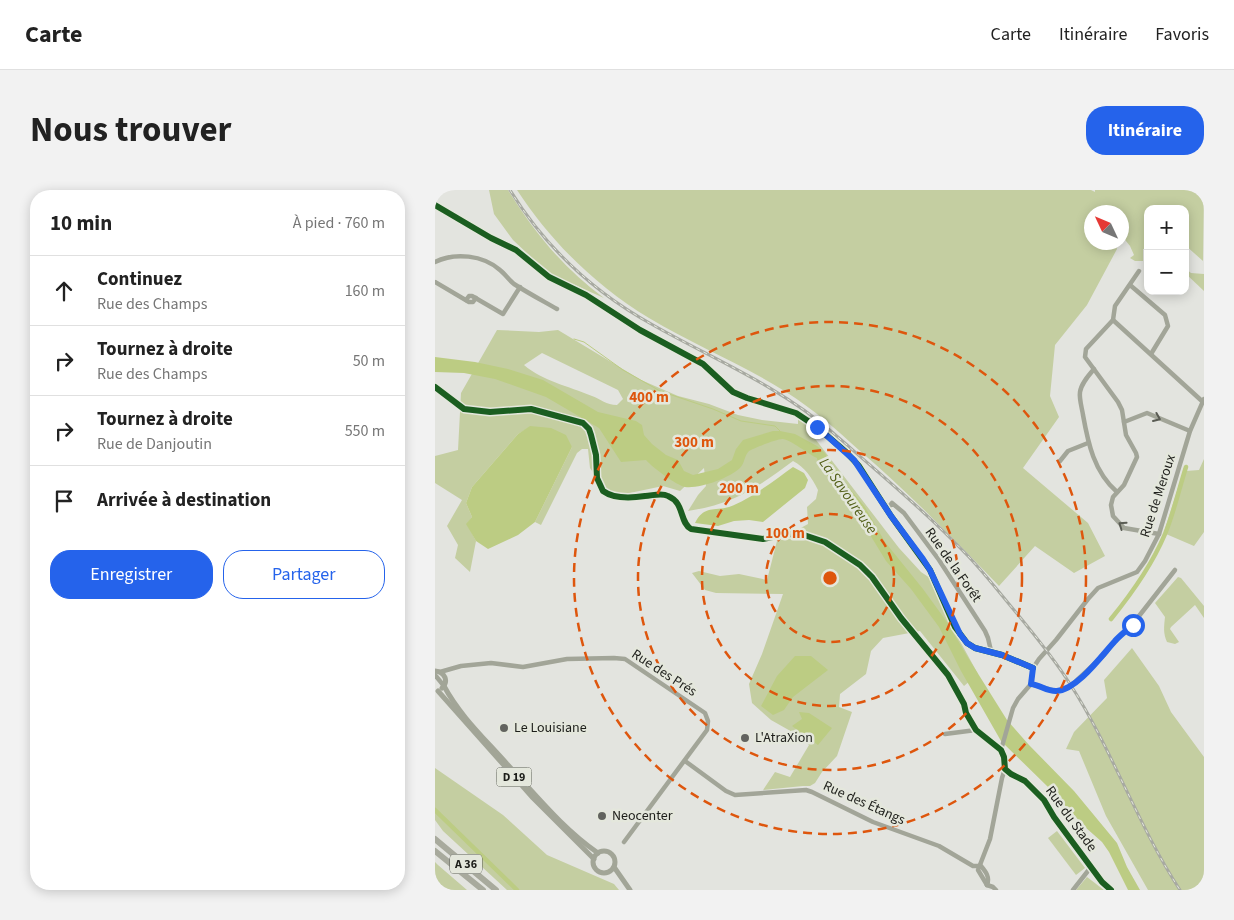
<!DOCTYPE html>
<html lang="fr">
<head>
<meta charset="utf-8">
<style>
  body { margin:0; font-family:"Source Sans 3",sans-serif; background:#f2f2f2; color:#222 }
  .controls { position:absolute; right:15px; top:15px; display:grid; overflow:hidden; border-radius:10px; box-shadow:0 2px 12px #0003 }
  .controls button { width:45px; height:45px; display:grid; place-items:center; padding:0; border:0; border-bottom:1px solid #e0e0e0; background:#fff; color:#222; font:25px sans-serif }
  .compass { position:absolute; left:649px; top:15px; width:45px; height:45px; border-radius:50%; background:#fff; box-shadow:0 2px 12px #0003; rotate:314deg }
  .stop { position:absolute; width:15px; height:15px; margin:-11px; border:4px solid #2563eb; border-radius:50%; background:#fff }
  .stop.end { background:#2563eb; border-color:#fff; box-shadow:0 1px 5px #0008 }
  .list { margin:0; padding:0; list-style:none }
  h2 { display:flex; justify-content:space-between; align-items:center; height:65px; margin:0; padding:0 20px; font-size:21px }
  h2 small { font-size:16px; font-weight:400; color:#767676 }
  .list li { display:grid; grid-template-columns:32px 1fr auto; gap:15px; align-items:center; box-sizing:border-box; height:70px; padding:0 20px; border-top:1px solid #e0e0e0 }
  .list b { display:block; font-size:19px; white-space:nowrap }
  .list p { margin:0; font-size:16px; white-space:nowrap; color:#767676 }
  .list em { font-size:16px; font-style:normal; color:#767676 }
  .actions { display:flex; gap:10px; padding:15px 20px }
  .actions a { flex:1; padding:11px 0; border:1px solid #2563eb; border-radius:20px; text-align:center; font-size:18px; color:#2563eb }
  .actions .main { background:#2563eb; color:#fff }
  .icon { flex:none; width:28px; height:28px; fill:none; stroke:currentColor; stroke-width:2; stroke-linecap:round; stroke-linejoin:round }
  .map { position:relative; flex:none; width:769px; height:700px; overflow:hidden; border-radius:20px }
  header { display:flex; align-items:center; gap:30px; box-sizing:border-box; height:70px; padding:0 25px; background:#fff; border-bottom:1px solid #e0e0e0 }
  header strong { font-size:24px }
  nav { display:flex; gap:28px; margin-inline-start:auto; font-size:18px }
  .intro { display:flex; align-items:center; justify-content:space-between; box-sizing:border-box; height:120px; padding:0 30px }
  h1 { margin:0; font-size:35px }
  .button { padding:12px 22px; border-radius:20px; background:#2563eb; color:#fff; font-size:18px; font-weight:700 }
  main { display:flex; gap:30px; padding:0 30px }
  aside { flex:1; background:#fff; border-radius:20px; box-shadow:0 2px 12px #0003 }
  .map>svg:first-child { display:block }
  .green { fill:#c4cea1; fill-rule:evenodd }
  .water { fill:#bccc83 }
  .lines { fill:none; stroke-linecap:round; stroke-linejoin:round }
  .stream { stroke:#bccc83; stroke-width:1 }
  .canal { stroke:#bccc83; stroke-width:4.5 }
  .minor { stroke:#a2a598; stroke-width:4.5 }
  .major { stroke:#a2a597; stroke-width:5 }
  .highway { stroke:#a8aa9d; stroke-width:6 }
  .rail-casing { stroke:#a7a9a1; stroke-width:3 }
  .rail { stroke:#e4e7dc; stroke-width:1; stroke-dasharray:4; stroke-linecap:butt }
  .cycleway-casing { stroke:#e4e7dc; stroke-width:9 }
  .cycleway { stroke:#1b5e20; stroke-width:6 }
  .oneway { stroke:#595b53 }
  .route { stroke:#2563eb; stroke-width:6 }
  .ring { fill:none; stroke:#de560d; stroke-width:2.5; stroke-dasharray:9 6 }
  .poi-dot { fill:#62635f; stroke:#e4e7dc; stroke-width:2 }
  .labels { text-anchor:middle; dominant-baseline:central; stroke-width:5; stroke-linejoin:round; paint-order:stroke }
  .shield { fill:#e4e7dc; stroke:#595a54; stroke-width:1 }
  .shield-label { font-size:12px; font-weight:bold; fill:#1d1e1a }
  .street-label { font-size:14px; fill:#1d1e1a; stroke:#e4e7dc }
  .poi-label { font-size:14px; fill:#1d1e1a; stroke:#e4e7dc; text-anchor:start }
  .water-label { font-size:15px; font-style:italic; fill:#525f17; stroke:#e4e7dc }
  .centre { fill:#de560d; stroke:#e4e7dc; stroke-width:2.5 }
  .ring-label { font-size:15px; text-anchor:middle; font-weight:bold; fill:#de560d; stroke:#e4e7dc; stroke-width:5; stroke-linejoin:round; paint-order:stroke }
</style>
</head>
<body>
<header>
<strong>Carte</strong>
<nav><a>Carte</a><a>Itinéraire</a><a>Favoris</a></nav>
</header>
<div class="intro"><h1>Nous trouver</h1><a class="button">Itinéraire</a></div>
<main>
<aside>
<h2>10 min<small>À pied · 760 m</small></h2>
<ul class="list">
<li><svg class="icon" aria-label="ahead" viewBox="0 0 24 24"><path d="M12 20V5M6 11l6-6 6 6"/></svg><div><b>Continuez</b><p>Rue des Champs</p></div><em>160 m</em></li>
<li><svg class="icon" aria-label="right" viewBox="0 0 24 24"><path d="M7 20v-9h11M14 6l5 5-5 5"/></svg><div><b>Tournez à droite</b><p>Rue des Champs</p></div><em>50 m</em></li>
<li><svg class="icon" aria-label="right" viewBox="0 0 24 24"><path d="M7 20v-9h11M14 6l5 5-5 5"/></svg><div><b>Tournez à droite</b><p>Rue de Danjoutin</p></div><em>550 m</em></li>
<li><svg class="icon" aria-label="arrive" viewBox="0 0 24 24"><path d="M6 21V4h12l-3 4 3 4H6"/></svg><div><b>Arrivée à destination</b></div></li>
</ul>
<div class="actions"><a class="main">Enregistrer</a><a>Partager</a></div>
</aside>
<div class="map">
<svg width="769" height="700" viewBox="0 0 769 700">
  <rect width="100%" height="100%" fill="#e3e4df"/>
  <g class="green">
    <path d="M 54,0 L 73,0 C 99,42 129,79 169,108 L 113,83 L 78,50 L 59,24 Z"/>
    <path d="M 82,0 L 656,0 L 660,2 L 660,0 L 769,0 L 768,71 L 750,55 L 750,19 L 713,19 L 713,59 L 708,59 L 708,71 L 700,71 L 695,68 L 699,65 L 695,56 L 687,46 L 686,22 L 656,22 L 656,52 L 680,53 L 682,59 L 652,115 L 620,155 L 615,206 L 624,227 L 588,278 L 653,333 L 670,366 L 639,383 L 600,356 L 564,396 C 519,349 474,303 425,261 C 402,240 378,219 351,202 C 307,174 259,155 214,128 C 161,96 116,52 82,0 Z"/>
    <polygon points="750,78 756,83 769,84 769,101 750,83"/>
    <path d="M 62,140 L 104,142 L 123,140 L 206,190 L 243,206 L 274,214 L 303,225 L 327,230 L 363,234 L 363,227 L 383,241 L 378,246 L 464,358 L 486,382 L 498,390 L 509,422 L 543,484 L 529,496 L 485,441 L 448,448 L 436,461 L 431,484 L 405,504 L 404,517 L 417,522 L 402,566 L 387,582 L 380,593 L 375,596 L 368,596 L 328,600 L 340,582 L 355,587 L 374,555 L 359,543 L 336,530 L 317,513 L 314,494 L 327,464 L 348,404 L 281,403 L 270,400 L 257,383 L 264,381 L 285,386 L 304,384 L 332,390 L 342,351 L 373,334 L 372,317 L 381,309 L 383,300 C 377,288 370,277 358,271 C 322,298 298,314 253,321 L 263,305 L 271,296 L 269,278 L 245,301 L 228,296 L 190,304 L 180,303 L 168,297 L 155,278 L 153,259 L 147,259 L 142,263 L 106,335 L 100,332 L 137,257 L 95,237 L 83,244 L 37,297 L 31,313 L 37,327 L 32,334 L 41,351 L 35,382 L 20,368 L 23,355 L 12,336 L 27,310 L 0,293 L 0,266 L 23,260 L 26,203 ZM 107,163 L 183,200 L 188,209 L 182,215 C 171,215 166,209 157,206 C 133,196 108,191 89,175 Z"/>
    <polygon points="769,269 769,342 759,356 731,344 729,342 747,285 751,281 764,280"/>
    <path d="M 743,387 L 746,388 L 769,416 L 769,428 L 760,415 L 736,437 L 735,439 L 744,452 L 740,454 L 732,452 C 728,443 729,437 730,427 L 720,413 Z"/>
    <polygon points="697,458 724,496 736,522 769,567 769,700 713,700 671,626 644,561 631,559 639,542 672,508 669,490"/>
    <polygon points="0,578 68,625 112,665 179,694 184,700 72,700 8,641 0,630"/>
    <polygon points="622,641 650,678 641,685 613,648"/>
    <polygon points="0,672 3,675 32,700 0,700"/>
    <polygon points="652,687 669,700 641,700"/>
  </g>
  <g class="water">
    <path d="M 0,167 L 40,172 L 73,179 L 108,190 L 163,222 L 201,231 L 207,235 L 209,245 L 217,254 L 231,265 L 243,270 L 249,281 L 258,285 L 283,279 L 297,270 L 301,259 L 308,250 L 338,241 L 345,241 L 360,244 L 382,256 L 389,262 L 411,294 L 430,317 L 450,352 L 488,399 L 512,432 L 532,466 L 572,530 L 594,555 L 639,601 L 682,653 L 692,677 L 705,700 L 693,700 L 674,662 L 667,652 L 650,637 L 612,596 L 566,551 L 526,481 L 504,437 L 476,399 L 451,371 L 426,330 L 391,284 L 383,275 L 382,268 C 375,265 353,248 347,249 C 342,249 319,258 314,261 C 309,266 310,273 305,278 C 294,288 265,299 250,297 C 241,295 217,277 211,270 L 186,272 L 164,238 L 111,207 L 60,189 L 29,183 L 0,182 Z"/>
    <polygon points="95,236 116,238 131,245 137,257 100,332 83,345 53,359 41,351 31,334 37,327 31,313 37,297 83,244"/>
    <path d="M 358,277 L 369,283 L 373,290 L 370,298 L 328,332 L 314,330 L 299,331 L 283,336 L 260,333 C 269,315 280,321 294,317 C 314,310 340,290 358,277 Z"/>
    <polygon points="360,466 376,466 393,480 358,507 349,520 338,525 326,516 342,486"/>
    <polygon points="364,522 374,523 397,538 383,555 357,536 367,529"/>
  </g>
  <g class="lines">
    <polyline class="stream" points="139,149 149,152 188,180 225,201 278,219 306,231 340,236 345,241"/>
    <g class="canal">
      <path d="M 676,429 C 698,402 717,375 730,344 C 739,322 744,299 751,277"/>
      <polyline points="0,620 82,700"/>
    </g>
    <g class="minor">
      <polyline points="0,15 56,48 81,60 114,87 151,105 205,140 268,174 298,202 312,208 361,223 382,237 411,262 424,276 456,326 495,380 520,437 532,453 540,458 567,465 598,478"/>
      <path d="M 0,72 C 20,62 48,65 65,80 C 70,84 74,90 79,94 C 93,103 108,111 122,119"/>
      <polyline points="704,81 680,116 678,130 651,159 650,167 683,212 687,220 691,245 701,263 702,267 689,295 678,307 676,315 678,326 689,338 724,344"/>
      <polyline points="0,92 34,112 38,112 41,108"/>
      <polyline points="695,95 730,125 733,136 716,164"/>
      <polyline points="31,110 34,106 37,106 68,124 85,97"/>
      <polyline points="678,130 768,212"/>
      <path d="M 659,179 C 653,186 646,194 645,202 C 644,209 647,218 648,225 C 653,253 659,282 682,302"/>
      <polyline points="689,232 712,223 755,241"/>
      <polyline points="625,271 633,261 653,253"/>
      <polyline points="452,319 457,313 469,323 504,370 550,441 553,448 556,461"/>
      <polyline points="5,482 26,476 56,473 88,477 132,469 179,468 190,469 270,523 273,531 272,540 189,652"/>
      <polyline points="0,485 9,496"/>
      <polyline points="596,494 620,501 631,499 640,492 669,465 680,451 697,435 740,380"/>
      <polyline points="533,527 541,540 566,560 569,567 570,579 567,588 555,649 543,680 552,695"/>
      <polyline points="510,544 541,540"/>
      <polyline points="566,560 578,518 583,509 596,494 598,478 604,469 621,450 653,409 663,398 702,382 710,371 724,344 755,241 769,209"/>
      <path d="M 250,571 L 291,601 L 300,605 L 371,600 L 377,602 L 438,632 L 504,656 L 538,676 L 546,676 C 551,682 555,687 552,695"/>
      <polyline points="570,579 597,597 609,610 619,627 656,677 638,700"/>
      <polyline points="552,695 558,697 561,700"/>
    </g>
    <g class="major">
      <path d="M 0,481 C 10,482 14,491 7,498"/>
      <path d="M 9,496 C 25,526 50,549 72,574 C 101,605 128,639 163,663"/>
      <polyline points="3,501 98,608 159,669"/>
      <circle cx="169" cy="672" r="11"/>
      <polyline points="179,677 195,700"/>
    </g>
    <g class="highway">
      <polyline points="0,649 61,700"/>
      <polyline points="0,661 48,700"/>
    </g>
    <g class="rail-casing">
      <path id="rail" d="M 75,0 C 110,57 160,103 218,135 C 278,169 344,196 397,242 C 443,282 491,322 533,366 C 551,385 567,406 584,426 C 602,448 620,470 635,494 C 677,559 703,636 745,700"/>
    </g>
    <use href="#rail" class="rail"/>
    <g class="cycleway-casing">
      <g id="cycleway">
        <polyline points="0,15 56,48 81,60 114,87 151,105 205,140 268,174 298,202 312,208 361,223 382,237 411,262 424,276 456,326 495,380 520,437 532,453 540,458 567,465 598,478"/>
        <path d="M 0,197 L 29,219 L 55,222 L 96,219 L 148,233 L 154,239 L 156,245 L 161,265 L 162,288 L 168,301 C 179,309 197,308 210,306 C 217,306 226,302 233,306 C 250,313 244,332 256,339 L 328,349 L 352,344 L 369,345 L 390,352 L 425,375 L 437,387 L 466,428 L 513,485 L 529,514 L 531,523 L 541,540 L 566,560 L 569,567 L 570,579 L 576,584 L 590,591 L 609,610 L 619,627 L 667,692 L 676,700"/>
      </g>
    </g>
    <use href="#cycleway" class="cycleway"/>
  </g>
  <defs><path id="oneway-chevron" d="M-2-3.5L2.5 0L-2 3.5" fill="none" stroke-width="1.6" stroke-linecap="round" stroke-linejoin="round" transform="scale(1.25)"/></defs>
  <g class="oneway">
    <use href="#oneway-chevron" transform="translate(722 228) rotate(23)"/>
    <use href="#oneway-chevron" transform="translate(687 335) rotate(-145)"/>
  </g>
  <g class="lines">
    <path class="route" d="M 382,237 L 419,270 L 456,326 L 488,369 L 495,380 L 525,444 L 532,453 L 540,458 L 567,465 L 598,478 L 596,494 C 605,495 613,502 622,501 C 643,499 667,465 680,451 C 685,445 692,440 698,435"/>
  </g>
  <g class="ring">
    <circle cx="395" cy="388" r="64"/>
    <circle cx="395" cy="388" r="128"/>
    <circle cx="395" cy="388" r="192"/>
    <circle cx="395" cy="388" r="256"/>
  </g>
  <g class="poi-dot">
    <circle cx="69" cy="538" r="5"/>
    <circle cx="310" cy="548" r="5"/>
    <circle cx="167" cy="626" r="5"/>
  </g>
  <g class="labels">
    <g class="shield">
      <rect x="61.5" y="577.5" width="35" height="19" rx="4"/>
      <rect x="15" y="664.5" width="32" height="19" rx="4"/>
    </g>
    <g class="shield-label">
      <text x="79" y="587">D 19</text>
      <text x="31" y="674">A 36</text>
    </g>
    <g class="street-label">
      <text transform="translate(723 306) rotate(-72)">Rue de Meroux</text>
      <text transform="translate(518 375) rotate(55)">Rue de la Forêt</text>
      <text transform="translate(229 483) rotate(33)">Rue des Prés</text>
      <text transform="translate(429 613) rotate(24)">Rue des Étangs</text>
      <text transform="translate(636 629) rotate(54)">Rue du Stade</text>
    </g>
    <g class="poi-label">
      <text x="79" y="538">Le Louisiane</text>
      <text x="320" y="548">L'AtraXion</text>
      <text x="177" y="626">Neocenter</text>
    </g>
    <g class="water-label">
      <text transform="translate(413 306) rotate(55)">La Savoureuse</text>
    </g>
  </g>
  <circle cx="395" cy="388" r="8" class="centre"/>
  <g class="ring-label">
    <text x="214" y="212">400 m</text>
    <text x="259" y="257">300 m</text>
    <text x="304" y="303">200 m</text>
    <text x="350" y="348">100 m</text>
  </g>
</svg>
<div class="controls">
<button>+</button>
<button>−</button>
</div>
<svg class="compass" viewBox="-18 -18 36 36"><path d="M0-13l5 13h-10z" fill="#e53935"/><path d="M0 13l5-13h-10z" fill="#767676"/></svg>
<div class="stop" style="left:698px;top:435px"></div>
<div class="stop end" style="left:382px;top:237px"></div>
</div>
</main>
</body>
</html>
